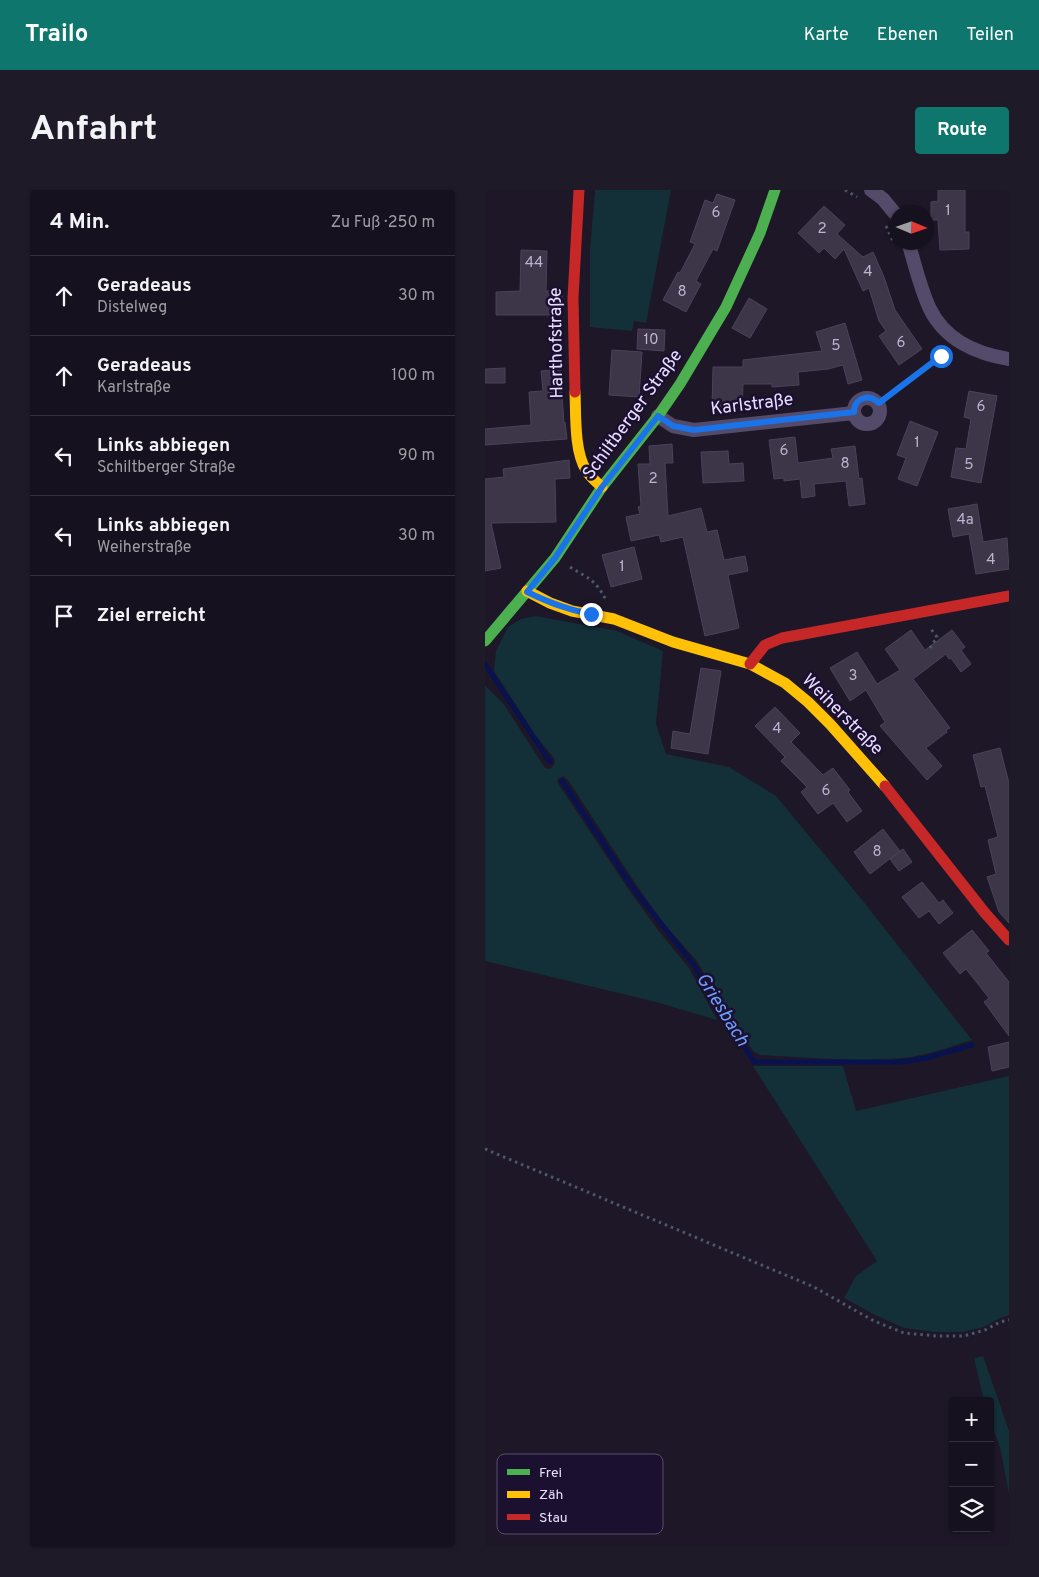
<!DOCTYPE html>
<html lang="de">
<head>
<meta charset="utf-8">
<style>
  body { margin:0; font-family:Overpass,sans-serif; background:#1f1a27; color:#f1f3f6 }
  .controls { position:absolute; right:15px; bottom:15px; display:grid; overflow:hidden; border-radius:5px; box-shadow:0 1px 4px #0004 }
  .controls button { width:45px; height:45px; display:grid; place-items:center; padding:0; border:0; border-bottom:1px solid #35313c; background:#16111e; color:#f1f3f6; font:25px sans-serif }
  .compass { position:absolute; left:404px; top:15px; width:45px; height:45px; border-radius:50%; background:#16111e; box-shadow:0 1px 4px #0004; rotate:92deg }
  .stop { position:absolute; width:15px; height:15px; margin:-11px; border:4px solid #1a73e8; border-radius:50%; background:#fff }
  .stop.end { background:#1a73e8; border-color:#fff; box-shadow:0 1px 5px #0008 }
  .list { margin:0; padding:0; list-style:none }
  h2 { display:flex; justify-content:space-between; align-items:center; height:65px; margin:0; padding:0 20px; font-size:21px }
  h2 small { font-size:16px; font-weight:400; color:#9e9da4 }
  .list li { display:grid; grid-template-columns:32px 1fr auto; gap:15px; align-items:center; box-sizing:border-box; height:80px; padding:0 20px; border-top:1px solid #35313c }
  .list b { display:block; font-size:19px; white-space:nowrap }
  .list p { margin:0; font-size:16px; white-space:nowrap; color:#9e9da4 }
  .list em { font-size:16px; font-style:normal; color:#9e9da4 }
  .icon { flex:none; width:28px; height:28px; fill:none; stroke:currentColor; stroke-width:2; stroke-linecap:round; stroke-linejoin:round }
  .map { position:relative; flex:none; width:524px; height:1357px; overflow:hidden; border-radius:5px }
  header { display:flex; align-items:center; gap:30px; box-sizing:border-box; height:70px; padding:0 25px; background:#0f766e; color:#fff }
  header strong { font-size:24px }
  nav { display:flex; gap:28px; margin-inline-start:auto; font-size:18px }
  .intro { display:flex; align-items:center; justify-content:space-between; box-sizing:border-box; height:120px; padding:0 30px }
  h1 { margin:0; font-size:35px }
  .button { padding:12px 22px; border-radius:5px; background:#0f766e; color:#fff; font-size:18px; font-weight:700 }
  main { display:flex; gap:30px; padding:0 30px }
  aside { flex:1; background:#16111e; border-radius:5px; box-shadow:0 1px 4px #0004 }
  .map>svg:first-child { display:block }
  .green { fill:#132f38 }
  .lines { fill:none; stroke-linecap:round; stroke-linejoin:round }
  .stream { stroke:#08124e; stroke-width:5 }
  .building { fill:#3d3649; stroke:#4b425b }
  .path { stroke:#4d576d; stroke-width:3; stroke-dasharray:2.5 4; stroke-linecap:butt }
  .street { stroke:#534b69; stroke-width:14 }
  .fast { stroke:#4caf50; stroke-width:11 }
  .slow { stroke:#ffc107; stroke-width:11 }
  .jam { stroke:#c62828; stroke-width:11 }
  .route { stroke:#1a73e8; stroke-width:6 }
  .labels { text-anchor:middle; dominant-baseline:central; stroke-width:5; stroke-linejoin:round; paint-order:stroke }
  .number-label { font-size:15px; fill:#bdb4d2 }
  .street-label { font-size:18px; fill:#e8deff; stroke:#1b102f }
  .water-label { font-size:19px; font-style:italic; fill:#6c9dff; stroke:#1b102f }
  .key { fill:#1b102f; stroke:#584e6d; stroke-width:1 }
  .key-label { font-size:14px; fill:#e8deff }
</style>
</head>
<body>
<header>
<strong>Trailo</strong>
<nav><a>Karte</a><a>Ebenen</a><a>Teilen</a></nav>
</header>
<div class="intro"><h1>Anfahrt</h1><a class="button">Route</a></div>
<main>
<aside>
<h2>4 Min.<small>Zu Fuß · 250 m</small></h2>
<ul class="list">
<li><svg class="icon" aria-label="ahead" viewBox="0 0 24 24"><path d="M12 20V5M6 11l6-6 6 6"/></svg><div><b>Geradeaus</b><p>Distelweg</p></div><em>30 m</em></li>
<li><svg class="icon" aria-label="ahead" viewBox="0 0 24 24"><path d="M12 20V5M6 11l6-6 6 6"/></svg><div><b>Geradeaus</b><p>Karlstraße</p></div><em>100 m</em></li>
<li><svg class="icon" aria-label="left" viewBox="0 0 24 24"><path d="M17 20v-9H6M10 6l-5 5 5 5"/></svg><div><b>Links abbiegen</b><p>Schiltberger Straße</p></div><em>90 m</em></li>
<li><svg class="icon" aria-label="left" viewBox="0 0 24 24"><path d="M17 20v-9H6M10 6l-5 5 5 5"/></svg><div><b>Links abbiegen</b><p>Weiherstraße</p></div><em>30 m</em></li>
<li><svg class="icon" aria-label="arrive" viewBox="0 0 24 24"><path d="M6 21V4h12l-3 4 3 4H6"/></svg><div><b>Ziel erreicht</b></div></li>
</ul>
</aside>
<div class="map">
<svg width="524" height="1357" viewBox="0 0 524 1357">
  <rect width="100%" height="100%" fill="#1d1728"/>
  <g class="green">
    <polygon points="110,0 186,0 161,133 149,131 147,141 105,137 105,60"/>
    <path d="M 51,426 L 132,441 L 178,461 L 171,534 L 181,564 L 244,577 L 291,606 L 378,711 L 487,850 C 464,857 441,866 417,868 C 370,873 322,867 275,865 L 268,861 L 211,770 L 179,734 L 152,696 L 83,590 L 78,586 L 72,590 L 74,595 L 144,700 L 173,740 L 204,778 L 232,830 L 171,812 L 0,771 L 0,496 L 18,513 L 60,578 L 65,579 L 70,574 L 69,568 L 51,546 L 9,481 L 11,461 L 23,437 L 36,429 Z"/>
    <polygon points="268,876 358,876 371,921 524,886 524,1125 515,1128 499,1137 478,1142 450,1142 419,1138 390,1125 359,1108 371,1086 392,1071"/>
    <polygon points="498,1166 524,1241 524,1304 515,1257 505,1230 505,1211 499,1211 489,1168"/>
  </g>
  <g class="lines">
    <g class="stream">
      <polyline points="0,474 65,572"/>
      <polyline points="77,591 148,698 208,774 269,872 418,872 441,868 487,855"/>
    </g>
  </g>
  <g class="building">
    <polygon points="453,0 480,0 480,42 484,42 484,59 455,60 453,30 446,30 446,12 453,11"/>
    <polygon points="232,4 250,10 232,61 228,59 211,91 216,94 201,122 178,110 193,82 195,83 210,54 205,52 220,10 228,13"/>
    <polygon points="339,16 360,35 352,44 378,67 388,62 399,87 410,120 437,159 414,175 394,146 401,141 394,131 384,98 378,101 359,59 350,69 339,58 334,63 313,43"/>
    <polygon points="36,60 62,61 61,101 77,101 77,125 11,125 11,102 35,101"/>
    <polygon points="264,108 282,119 265,148 247,138"/>
    <polygon points="360,133 377,190 363,194 358,175 343,179 313,182 314,195 287,197 287,194 258,194 257,219 227,218 228,177 258,177 258,170 337,161 331,142"/>
    <polygon points="153,139 180,140 179,161 152,159"/>
    <polygon points="127,160 157,162 154,207 124,205"/>
    <polygon points="20,178 20,193 0,193 0,179"/>
    <polygon points="75,179 79,233 80,232 82,249 0,255 0,239 46,235 44,202 58,201 56,181"/>
    <polygon points="484,201 512,206 496,293 466,287 471,258 481,259 486,229 479,227"/>
    <polygon points="425,231 453,242 432,296 413,289 421,268 412,265"/>
    <polygon points="310,247 313,273 348,268 346,259 370,256 374,289 377,288 380,314 364,316 361,291 329,294 330,306 317,308 315,289 299,291 299,288 289,289 284,250"/>
    <polygon points="187,254 188,273 180,273 183,326 216,318 222,342 232,340 239,370 260,366 263,381 243,385 254,438 220,446 198,347 176,352 174,345 146,351 141,327 155,324 153,317 156,316 153,274 165,274 164,256"/>
    <polygon points="243,261 244,274 258,273 259,291 218,293 216,262"/>
    <polygon points="84,270 85,288 70,289 71,332 6,333 16,378 0,381 0,289 19,287 18,279"/>
    <polygon points="492,314 498,352 522,348 524,379 491,384 484,344 468,347 463,319"/>
    <polygon points="149,357 157,389 126,397 117,365"/>
    <polygon points="426,440 440,460 467,440 480,457 476,460 486,474 476,482 466,468 464,469 461,464 428,489 465,538 461,540 462,542 441,558 457,576 442,590 395,536 400,532 381,500 365,511 345,478 372,462 392,494 415,480 400,459"/>
    <polygon points="216,478 236,481 223,564 186,558 188,541 205,544"/>
    <polygon points="290,517 315,543 306,552 338,585 348,578 365,600 363,602 377,621 362,632 348,613 333,624 316,602 322,597 296,571 300,567 270,536"/>
    <polygon points="515,558 524,593 524,733 514,722 502,687 511,684 503,650 513,647 500,596 496,597 488,565"/>
    <polygon points="398,639 415,661 385,684 369,662"/>
    <polygon points="418,659 427,672 414,681 405,669"/>
    <polygon points="437,692 454,713 458,710 468,723 454,734 444,721 434,728 417,707"/>
    <polygon points="487,740 504,761 501,763 524,792 524,846 499,812 504,808 481,779 475,784 458,763"/>
    <polygon points="524,852 524,877 507,881 503,857"/>
  </g>
  <g class="lines">
    <g class="path">
      <polyline points="360,0 372,7"/>
      <polyline points="401,36 408,51"/>
      <polyline points="394,213 462,160"/>
      <path d="M 85,377 C 104,389 110,389 121,410"/>
      <polyline points="445,458 452,447 445,438"/>
      <polyline points="0,959 329,1097 389,1131 419,1143 452,1146 479,1146 500,1140 515,1132 524,1130"/>
    </g>
    <g class="street">
      <polyline points="386,0 398,9 412,26"/>
      <path d="M 423,52 C 430,74 435,98 445,119 C 460,150 492,164 524,169"/>
      <circle cx="382" cy="221" r="13"/>
      <polyline points="173,226 188,236 209,240 369,223"/>
    </g>
    <polyline class="fast" points="0,451 70,368 117,297 173,226 195,194 241,117 275,43 290,0"/>
    <g class="slow">
      <path d="M 90,202 C 91,224 89,261 101,280 C 105,287 111,292 117,297"/>
      <polyline points="42,401 65,413 87,421 129,429 188,452 265,474 300,493 323,512 345,534 400,596"/>
    </g>
    <g class="jam">
      <polyline points="90,202 88,108 94,0"/>
      <polyline points="265,474 280,455 297,448 524,406"/>
      <polyline points="400,596 500,723 524,750"/>
    </g>
  </g>
  <g class="lines">
    <path class="route" d="M 106,424 C 82,420 63,412 42,402 L 70,368 L 117,297 L 173,226 L 188,236 L 209,240 L 369,222 C 369,208 384,203 394,213 L 456,166"/>
  </g>
  <g class="labels">
    <g class="number-label">
      <text x="463" y="21">1</text>
      <text x="231" y="23">6</text>
      <text x="337" y="39">2</text>
      <text x="49" y="73">44</text>
      <text x="383" y="82">4</text>
      <text x="197" y="102">8</text>
      <text x="166" y="150">10</text>
      <text x="416" y="153">6</text>
      <text x="351" y="156">5</text>
      <text x="496" y="217">6</text>
      <text x="432" y="253">1</text>
      <text x="299" y="261">6</text>
      <text x="360" y="274">8</text>
      <text x="484" y="275">5</text>
      <text x="168" y="289">2</text>
      <text x="480" y="330">4a</text>
      <text x="506" y="370">4</text>
      <text x="137" y="377">1</text>
      <text x="368" y="486">3</text>
      <text x="292" y="539">4</text>
      <text x="341" y="601">6</text>
      <text x="392" y="662">8</text>
    </g>
    <g class="street-label">
      <text transform="translate(72 153) rotate(-91)">Harthofstraße</text>
      <text transform="translate(267 215) rotate(-7)">Karlstraße</text>
      <text transform="translate(148 225) rotate(-54)">Schiltberger Straße</text>
      <text transform="translate(357 525) rotate(45)">Weiherstraße</text>
    </g>
    <g class="water-label">
      <text transform="translate(237 820) rotate(58)">Griesbach</text>
    </g>
  </g>
  <rect x="12" y="1264" width="166" height="80" rx="8" class="key"/>
  <rect x="22" y="1279" width="23" height="6" fill="#4caf50"/>
  <rect x="22" y="1301" width="23" height="7" fill="#ffc107"/>
  <rect x="22" y="1324" width="23" height="6" fill="#c62828"/>
  <g class="key-label">
    <text x="54" y="1287">Frei</text>
    <text x="54" y="1309">Zäh</text>
    <text x="54" y="1332">Stau</text>
  </g>
</svg>
<div class="controls">
<button>+</button>
<button>−</button>
<button><svg class="icon" aria-label="layers" viewBox="0 0 24 24"><path d="M12 4l9 5-9 5-9-5zM3 14l9 5 9-5"/></svg></button>
</div>
<svg class="compass" viewBox="-18 -18 36 36"><path d="M0-13l5 13h-10z" fill="#e53935"/><path d="M0 13l5-13h-10z" fill="#9e9da4"/></svg>
<div class="stop" style="left:456px;top:166px"></div>
<div class="stop end" style="left:106px;top:424px"></div>
</div>
</main>
</body>
</html>
